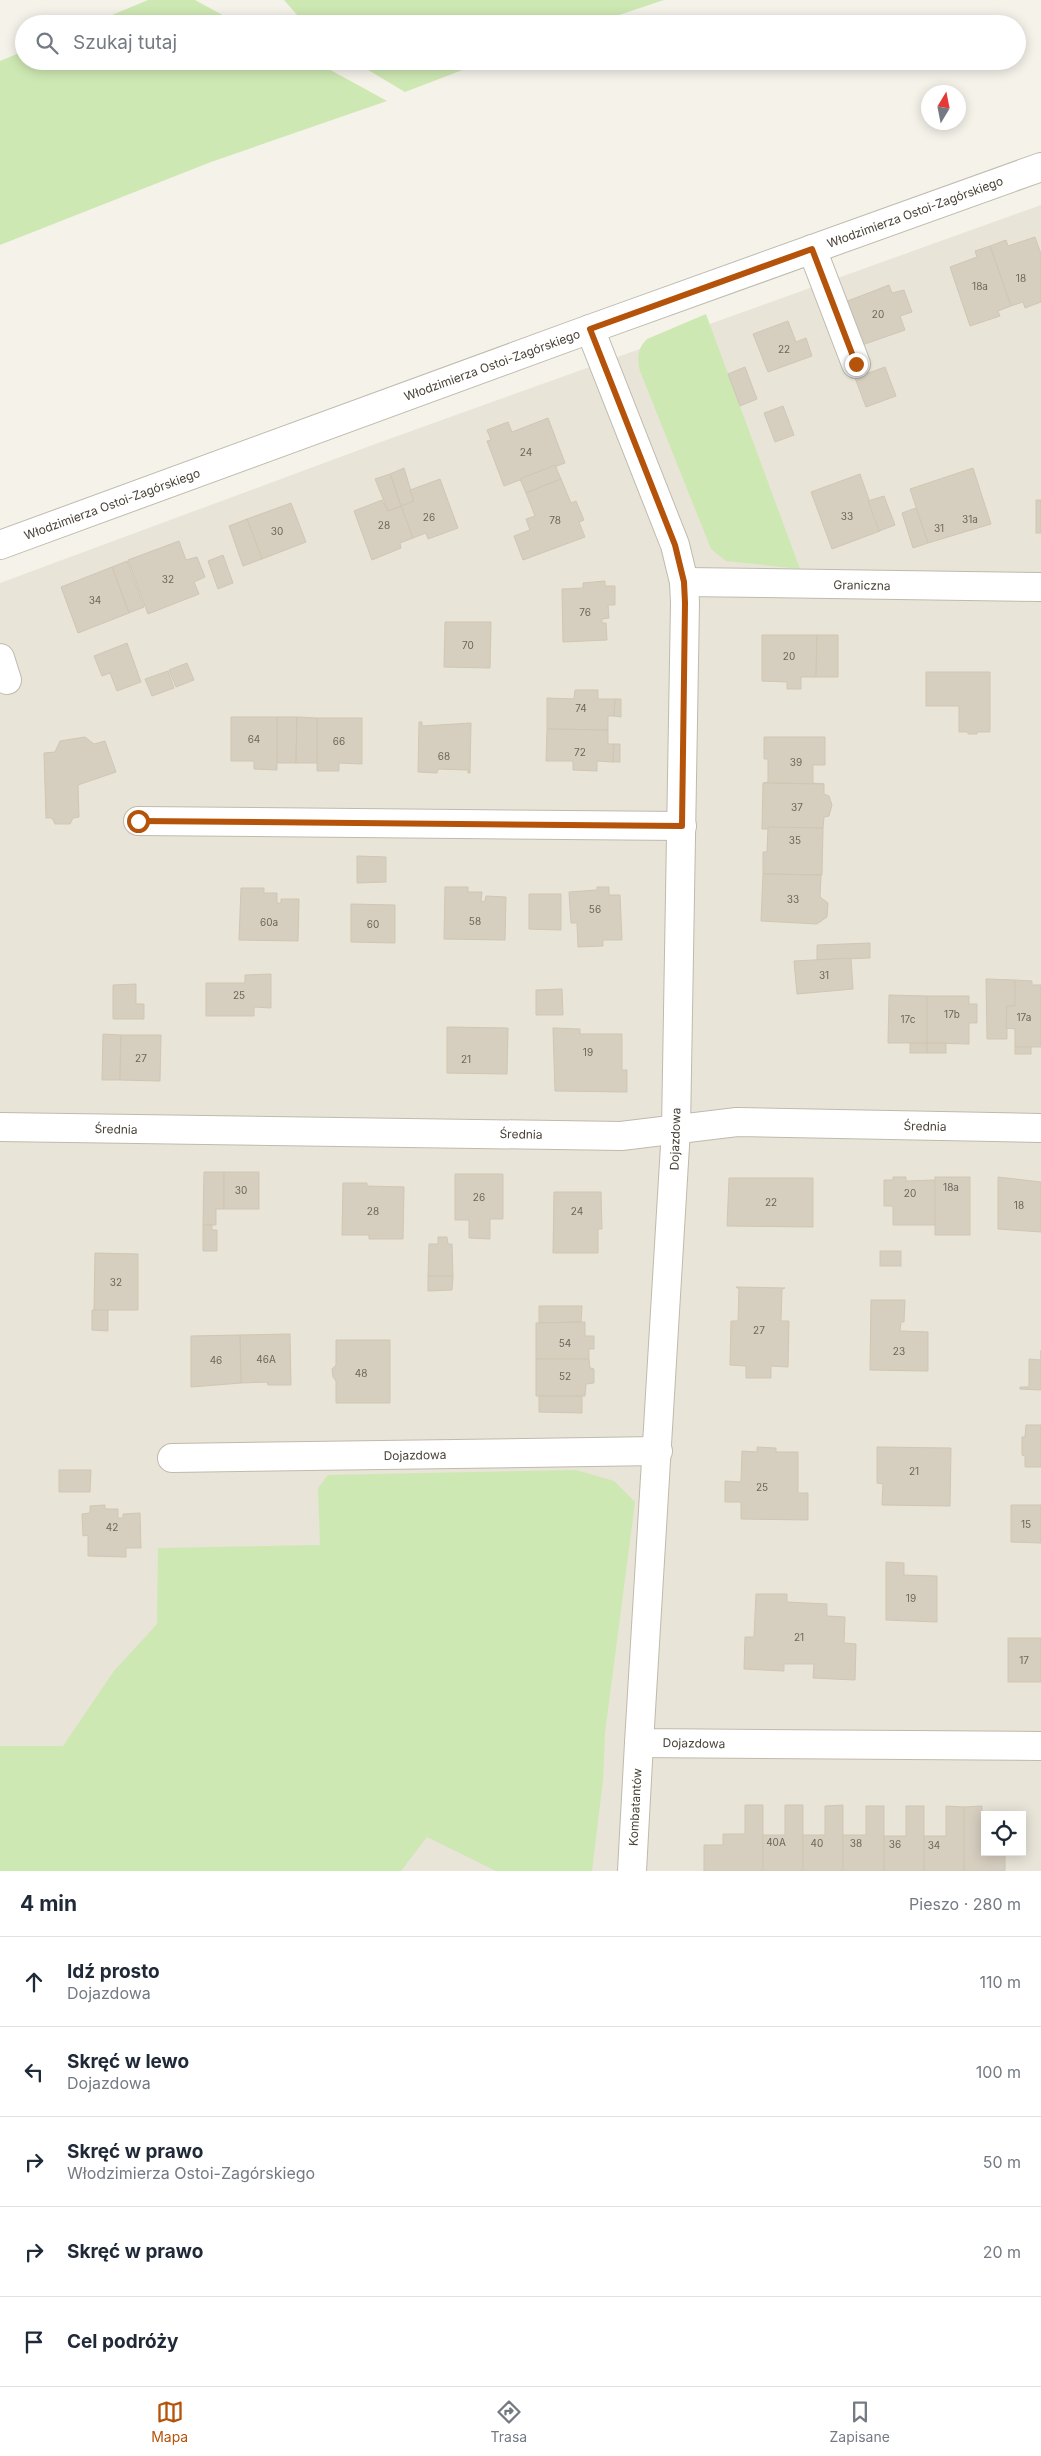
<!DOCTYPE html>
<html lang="pl">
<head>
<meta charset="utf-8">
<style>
  body { margin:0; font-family:Inter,sans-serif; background:#f6f6f7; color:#1f2937 }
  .controls { position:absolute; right:15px; bottom:15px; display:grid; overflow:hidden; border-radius:0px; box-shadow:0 2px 12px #0003 }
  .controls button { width:45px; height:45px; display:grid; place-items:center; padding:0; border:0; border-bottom:1px solid #e0e1e3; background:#fff; color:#1f2937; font:25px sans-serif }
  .compass { position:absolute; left:921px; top:85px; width:45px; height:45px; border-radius:50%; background:#fff; box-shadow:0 2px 12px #0003; rotate:10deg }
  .stop { position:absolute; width:15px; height:15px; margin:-11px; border:4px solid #b45309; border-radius:50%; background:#fff }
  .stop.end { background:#b45309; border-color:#fff; box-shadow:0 1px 5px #0008 }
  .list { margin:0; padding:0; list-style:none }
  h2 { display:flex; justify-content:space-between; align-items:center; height:65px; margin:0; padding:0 20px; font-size:21px }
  h2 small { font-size:16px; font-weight:400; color:#747a83 }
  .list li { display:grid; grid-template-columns:32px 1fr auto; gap:15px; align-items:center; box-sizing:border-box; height:90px; padding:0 20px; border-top:1px solid #e0e1e3 }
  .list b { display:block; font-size:19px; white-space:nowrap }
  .list p { margin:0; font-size:16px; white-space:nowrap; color:#747a83 }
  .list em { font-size:16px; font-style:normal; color:#747a83 }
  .icon { flex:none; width:28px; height:28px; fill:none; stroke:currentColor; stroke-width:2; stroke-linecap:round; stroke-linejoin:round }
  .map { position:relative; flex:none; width:1041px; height:1871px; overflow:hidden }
  .search { position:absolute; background:#fff; box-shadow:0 2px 12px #0003; left:15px; right:15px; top:15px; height:55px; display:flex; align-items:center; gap:12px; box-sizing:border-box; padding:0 18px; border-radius:28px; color:#747a83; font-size:19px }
  .sheet { height:515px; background:#fff }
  nav { display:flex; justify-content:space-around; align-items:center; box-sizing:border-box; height:70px; border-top:1px solid #e0e1e3; background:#fff; font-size:14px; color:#747a83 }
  nav a { display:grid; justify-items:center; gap:2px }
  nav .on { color:#b45309 }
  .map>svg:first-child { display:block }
  .residential { fill:#e8e4d8; fill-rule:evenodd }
  .green { fill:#cee8b3 }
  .building { fill:#d6cebf; stroke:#d1c6b2 }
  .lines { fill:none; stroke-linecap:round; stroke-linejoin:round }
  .minor-casing { stroke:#c0baac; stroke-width:30 }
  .minor { stroke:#fff; stroke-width:28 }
  .route { stroke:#b45309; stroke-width:6 }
  .labels { text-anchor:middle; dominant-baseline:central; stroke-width:5; stroke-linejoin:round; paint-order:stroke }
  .number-label { font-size:10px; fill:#6c665a }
  .street-label { font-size:12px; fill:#494338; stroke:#fff }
</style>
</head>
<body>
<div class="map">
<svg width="1041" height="1871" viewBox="0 0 1041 1871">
  <rect width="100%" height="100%" fill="#f5f2ea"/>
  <path class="residential" d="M 1041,205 L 1041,1871 L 0,1871 L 0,583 L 378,443 ZM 985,1815 L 1022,1815 L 1022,1852 L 985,1852 Z"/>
  <g class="green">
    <polygon points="148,0 195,0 239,24 90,24"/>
    <polygon points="284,0 664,0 592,24 305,24"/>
    <polygon points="24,51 24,61 314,61 387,101 211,162 0,245 0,61"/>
    <polygon points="353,61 486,61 405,92"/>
    <path d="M 706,314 L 710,325 L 800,569 L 726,561 L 711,549 L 640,371 C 637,358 637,349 647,339 Z"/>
    <polygon points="576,1470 614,1481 635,1502 605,1733 603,1780 592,1871 496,1871 427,1837 401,1871 0,1871 0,1746 63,1746 114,1671 157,1624 158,1548 320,1545 318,1488 328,1475"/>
  </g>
  <g class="building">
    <polygon points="1035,237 1041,254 1041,302 1025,308 1023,302 1011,306 990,246 1006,240 1008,246"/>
    <polygon points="990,246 1011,306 998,311 1000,316 970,326 950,267 977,257 975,251"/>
    <polygon points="889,285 892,293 904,290 912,312 900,316 905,330 862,345 845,302"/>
    <polygon points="788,321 796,342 806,338 812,356 768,372 753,334"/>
    <polygon points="745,367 757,399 740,406 728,374"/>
    <polygon points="885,367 896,396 866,407 855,378"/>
    <polygon points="783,406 794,435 775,442 764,413"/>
    <polygon points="548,418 565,463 504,486 487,441 491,440 487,430 508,422 512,432"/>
    <polygon points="555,465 561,479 526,493 520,479"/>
    <polygon points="404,468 414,501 401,506 390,474"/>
    <polygon points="973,468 991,524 928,543 910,489"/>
    <polygon points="390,474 401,506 388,511 375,479"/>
    <polygon points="860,474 880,531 832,549 811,492"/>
    <polygon points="440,479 458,528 428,539 426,533 413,538 401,506 414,501 410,490"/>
    <polygon points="561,479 571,503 576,501 584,520 579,522 585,537 523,560 514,536 530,530 526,519 535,516 526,493"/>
    <polygon points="884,496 895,525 879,531 868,501"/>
    <polygon points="382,500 388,511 401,506 413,538 400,543 401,548 372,560 354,511"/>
    <rect x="1036" y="500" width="5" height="33"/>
    <polygon points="291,503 306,542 262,559 247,519"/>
    <polygon points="916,508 928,543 913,548 902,513"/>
    <polygon points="247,519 262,559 243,566 229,526"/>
    <polygon points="179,541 186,560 197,557 205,577 194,582 199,594 148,614 128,560"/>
    <polygon points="223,555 233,583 218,589 208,561"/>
    <polygon points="127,561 144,607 129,613 112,567"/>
    <polygon points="112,567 129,613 78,633 61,587"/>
    <polygon points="605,581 605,586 615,586 615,605 608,605 609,618 602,619 602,623 606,623 607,640 563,642 562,589 583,588 583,583"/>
    <polygon points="445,622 491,622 490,668 444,667"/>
    <polygon points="762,635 817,635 816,677 801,677 801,689 787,689 787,682 762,681"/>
    <polygon points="817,635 838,635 838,677 816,677"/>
    <polygon points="127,643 141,682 117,691 110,673 102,676 94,656"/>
    <polygon points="187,663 194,680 176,687 169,670"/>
    <polygon points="168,671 174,688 152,696 145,679"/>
    <polygon points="926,672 990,672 990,732 977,732 977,734 968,734 968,732 959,732 959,706 926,706"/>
    <polygon points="575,690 598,690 598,699 615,699 614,716 608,716 608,730 547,729 547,698 574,699"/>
    <polygon points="615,699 621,699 621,717 614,716"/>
    <polygon points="231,717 277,717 277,770 254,769 254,761 231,761"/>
    <polygon points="277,717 297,717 296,763 277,763"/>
    <polygon points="297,717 317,718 317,763 296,763"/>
    <polygon points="317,718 362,718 362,764 339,763 339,771 317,771"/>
    <polygon points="419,722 422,722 422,726 471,723 470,773 468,773 468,770 438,769 437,773 418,772"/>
    <polygon points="547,729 608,730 608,744 614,744 613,762 597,761 597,771 573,770 573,761 546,761"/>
    <polygon points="85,737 94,744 105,741 116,772 78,785 79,817 73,818 70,824 55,824 52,818 46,818 44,753 55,752 60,741"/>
    <polygon points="764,737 825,737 825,765 813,765 813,783 824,784 763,783 768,782 768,759 764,759"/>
    <polygon points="614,744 620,744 620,762 613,762"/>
    <polygon points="763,783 824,784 824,794 829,796 832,805 829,816 824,817 823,828 762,829"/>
    <polygon points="768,827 823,828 822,875 763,874 763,852 767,852"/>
    <polygon points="357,856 386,857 386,882 357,883"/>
    <polygon points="763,874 821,875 820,897 828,903 827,917 817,924 761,921"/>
    <polygon points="445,887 468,887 468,892 482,892 481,902 485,901 486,896 506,897 505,940 444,939"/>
    <polygon points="597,887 609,887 609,895 620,895 622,940 603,940 603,946 578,947 577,923 571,923 569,892 597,890"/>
    <polygon points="241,888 264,888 264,893 277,893 277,903 281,903 281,899 299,899 298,941 239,940"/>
    <polygon points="529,894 561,894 561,930 529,929"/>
    <polygon points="351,904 395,905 395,943 351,942"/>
    <polygon points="870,943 870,958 817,960 817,945"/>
    <polygon points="851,958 853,989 797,994 794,961"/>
    <polygon points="271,974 271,1008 254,1007 254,1016 206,1016 206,983 245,983 245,975"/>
    <polygon points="986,979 1015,980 1015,1006 1007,1006 1007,1039 987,1039"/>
    <polygon points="1015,980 1032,981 1032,985 1041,985 1041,1047 1015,1047 1015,1029 1006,1028 1007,1006 1015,1006"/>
    <polygon points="136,984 136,1004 144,1004 144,1019 113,1019 113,985"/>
    <polygon points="562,989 563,1015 536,1015 536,990"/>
    <polygon points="889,995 927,996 927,1043 888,1043"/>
    <polygon points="927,996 969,996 969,1004 977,1004 977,1023 969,1023 969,1044 927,1043"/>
    <polygon points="447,1027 508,1028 507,1074 447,1073"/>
    <polygon points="553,1028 580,1029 580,1034 622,1034 622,1070 627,1070 627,1092 555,1091"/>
    <polygon points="103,1034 121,1035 120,1080 102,1080"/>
    <polygon points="121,1035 161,1035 160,1081 120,1080"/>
    <rect x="910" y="1043" width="17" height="10"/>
    <rect x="927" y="1043" width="19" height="10"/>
    <rect x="1015" y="1047" width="16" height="7"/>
    <polygon points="204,1172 224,1172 224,1209 216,1209 216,1225 203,1225"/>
    <rect x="224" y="1172" width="35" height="37"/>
    <polygon points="455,1174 503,1174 503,1219 490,1219 490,1239 469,1238 469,1220 455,1220"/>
    <polygon points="893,1177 906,1177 906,1181 935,1180 935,1225 893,1225 893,1206 884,1206 884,1180 893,1180"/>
    <rect x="935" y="1177" width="35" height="58"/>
    <polygon points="998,1177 1041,1182 1041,1232 998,1229"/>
    <polygon points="729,1178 813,1178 813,1227 727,1226"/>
    <polygon points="343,1183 367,1183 367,1186 404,1187 403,1239 369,1239 369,1235 342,1235"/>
    <polygon points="554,1192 601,1192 602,1229 598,1229 598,1253 553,1253"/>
    <polygon points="203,1225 212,1225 212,1230 217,1230 217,1251 203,1251"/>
    <polygon points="438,1237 447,1237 448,1244 452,1244 453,1276 428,1276 429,1244 438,1244"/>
    <rect x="880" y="1251" width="21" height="15"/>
    <polygon points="95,1253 138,1254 138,1310 94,1310"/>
    <polygon points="428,1276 453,1276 452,1290 428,1291"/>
    <polygon points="736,1287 785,1288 782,1289 781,1321 789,1321 788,1367 771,1366 771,1378 746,1378 746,1366 730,1365 731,1321 738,1321 739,1289"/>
    <polygon points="871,1300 905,1300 904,1322 901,1322 900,1331 928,1332 928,1371 870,1370"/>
    <polygon points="539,1306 582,1306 581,1322 539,1323"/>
    <polygon points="92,1310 108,1310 108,1331 92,1330"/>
    <polygon points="585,1322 585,1336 594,1336 594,1349 589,1349 589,1359 536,1359 536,1323"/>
    <polygon points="290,1334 291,1385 268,1385 267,1382 241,1383 240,1335"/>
    <polygon points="240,1335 241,1383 191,1387 191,1336"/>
    <polygon points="336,1340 390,1340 390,1403 336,1403 336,1381 333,1377 332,1369 336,1365"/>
    <polygon points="1041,1350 1041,1390 1020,1389 1020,1387 1029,1387 1029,1359 1041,1360"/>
    <polygon points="536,1359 589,1359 590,1368 594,1369 594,1383 586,1384 585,1396 536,1396"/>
    <polygon points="539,1396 582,1396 582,1413 539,1412"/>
    <polygon points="1026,1425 1041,1425 1041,1467 1025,1467 1025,1456 1022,1455 1022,1437 1025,1437"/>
    <polygon points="757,1447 776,1448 776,1452 798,1452 798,1493 808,1493 808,1520 741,1519 741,1502 725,1502 725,1481 741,1482 742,1451 757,1452"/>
    <polygon points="877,1447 951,1448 950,1506 882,1505 883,1484 877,1483"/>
    <polygon points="59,1470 91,1470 90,1492 59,1492"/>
    <polygon points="105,1505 105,1509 118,1509 118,1518 123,1518 123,1514 140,1513 141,1548 126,1548 126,1557 88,1556 88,1535 83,1536 82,1514 90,1513 90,1506"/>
    <polygon points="1011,1505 1041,1505 1041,1543 1011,1542"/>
    <polygon points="886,1562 904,1563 904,1575 937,1576 937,1622 886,1620"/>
    <polygon points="756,1594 787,1594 787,1602 827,1604 827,1616 845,1617 844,1643 856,1644 855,1680 813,1678 814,1664 784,1664 784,1671 744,1669 745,1637 754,1637"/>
    <rect x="1008" y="1638" width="33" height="44"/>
    <polygon points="745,1805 763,1805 763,1871 704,1871 704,1845 723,1845 723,1834 745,1834"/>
    <polygon points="785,1805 803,1805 803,1871 763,1871 763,1835 785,1835"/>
    <polygon points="843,1805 843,1871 803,1871 803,1835 825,1835 825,1806"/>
    <polygon points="866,1806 884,1806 884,1871 843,1871 843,1835 866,1835"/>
    <polygon points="906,1806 924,1806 924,1871 884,1871 884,1836 906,1836"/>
    <polygon points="946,1806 964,1807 964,1871 924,1871 924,1836 946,1836"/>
    <polygon points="982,1806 982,1836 985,1837 985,1852 1005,1852 1005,1871 964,1871 964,1807"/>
  </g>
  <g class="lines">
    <g class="minor-casing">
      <g id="minor">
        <polyline points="812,249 856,364"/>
        <polyline points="590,329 675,545 684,582 685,603 676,1129 639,1743 1041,1746"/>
        <polyline points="0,545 590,329 1041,167"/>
        <polyline points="684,582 1041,587"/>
        <polyline points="0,658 7,680"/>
        <polyline points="138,821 682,826"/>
        <polyline points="0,1127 621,1136 737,1122 1041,1128"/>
        <polyline points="172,1458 658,1451"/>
        <polyline points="632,1871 639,1743"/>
      </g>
    </g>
    <use href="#minor" class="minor"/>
  </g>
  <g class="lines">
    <polyline class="route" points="138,821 682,826 685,603 684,582 675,545 590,329 812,249 856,364"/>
  </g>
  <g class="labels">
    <g class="number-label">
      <text x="1021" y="278">18</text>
      <text x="980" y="286">18a</text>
      <text x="878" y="314">20</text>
      <text x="784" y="349">22</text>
      <text x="526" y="452">24</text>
      <text x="847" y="516">33</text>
      <text x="429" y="517">26</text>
      <text x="970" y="519">31a</text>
      <text x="555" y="520">78</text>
      <text x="384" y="525">28</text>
      <text x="939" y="528">31</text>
      <text x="277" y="531">30</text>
      <text x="168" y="579">32</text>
      <text x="95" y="600">34</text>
      <text x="585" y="612">76</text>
      <text x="468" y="645">70</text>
      <text x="789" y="656">20</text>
      <text x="581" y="708">74</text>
      <text x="254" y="739">64</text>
      <text x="339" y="741">66</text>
      <text x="580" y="752">72</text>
      <text x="444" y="756">68</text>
      <text x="796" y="762">39</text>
      <text x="797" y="807">37</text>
      <text x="795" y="840">35</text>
      <text x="793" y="899">33</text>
      <text x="595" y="909">56</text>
      <text x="475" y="921">58</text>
      <text x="269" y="922">60a</text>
      <text x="373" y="924">60</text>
      <text x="824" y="975">31</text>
      <text x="239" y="995">25</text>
      <text x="952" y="1014">17b</text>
      <text x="1024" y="1017">17a</text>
      <text x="908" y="1019">17c</text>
      <text x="588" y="1052">19</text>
      <text x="141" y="1058">27</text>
      <text x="466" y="1059">21</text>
      <text x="951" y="1187">18a</text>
      <text x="241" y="1190">30</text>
      <text x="910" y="1193">20</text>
      <text x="479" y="1197">26</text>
      <text x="771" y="1202">22</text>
      <text x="1019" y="1205">18</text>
      <text x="373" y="1211">28</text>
      <text x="577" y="1211">24</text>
      <text x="116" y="1282">32</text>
      <text x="759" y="1330">27</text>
      <text x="565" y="1343">54</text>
      <text x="899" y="1351">23</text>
      <text x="266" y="1359">46A</text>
      <text x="216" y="1360">46</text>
      <text x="361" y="1373">48</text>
      <text x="565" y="1376">52</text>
      <text x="914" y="1471">21</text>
      <text x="762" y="1487">25</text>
      <text x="1026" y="1524">15</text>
      <text x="112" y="1527">42</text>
      <text x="911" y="1598">19</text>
      <text x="799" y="1637">21</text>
      <text x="1024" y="1660">17</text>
      <text x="776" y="1842">40A</text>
      <text x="817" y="1843">40</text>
      <text x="856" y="1843">38</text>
      <text x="895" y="1844">36</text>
      <text x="934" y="1845">34</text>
    </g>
    <g class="street-label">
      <text transform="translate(915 212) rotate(-20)">Włodzimierza Ostoi-Zagórskiego</text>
      <text transform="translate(492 365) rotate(-20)">Włodzimierza Ostoi-Zagórskiego</text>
      <text transform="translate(112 504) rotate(-20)">Włodzimierza Ostoi-Zagórskiego</text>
      <text transform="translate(862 585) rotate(1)">Graniczna</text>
      <text transform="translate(925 1126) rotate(1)">Średnia</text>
      <text transform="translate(116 1129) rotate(1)">Średnia</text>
      <text transform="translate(521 1134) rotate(1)">Średnia</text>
      <text transform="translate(675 1139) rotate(-88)">Dojazdowa</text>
      <text transform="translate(415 1455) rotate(-1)">Dojazdowa</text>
      <text transform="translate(694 1743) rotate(1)">Dojazdowa</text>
      <text transform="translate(635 1807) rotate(-87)">Kombatantów</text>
    </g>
  </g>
</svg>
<div class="controls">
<button><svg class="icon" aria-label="locate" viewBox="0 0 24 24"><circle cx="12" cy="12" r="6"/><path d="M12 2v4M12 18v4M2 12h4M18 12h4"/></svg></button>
</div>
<svg class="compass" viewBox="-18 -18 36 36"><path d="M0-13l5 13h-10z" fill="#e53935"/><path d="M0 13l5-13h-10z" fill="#747a83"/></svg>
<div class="stop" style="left:138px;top:821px"></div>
<div class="stop end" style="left:856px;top:364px"></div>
<div class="search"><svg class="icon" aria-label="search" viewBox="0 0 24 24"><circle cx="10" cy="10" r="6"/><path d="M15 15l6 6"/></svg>Szukaj tutaj</div>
</div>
<section class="sheet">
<h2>4 min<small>Pieszo · 280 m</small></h2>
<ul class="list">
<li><svg class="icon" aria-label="ahead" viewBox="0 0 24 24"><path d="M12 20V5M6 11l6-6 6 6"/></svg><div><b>Idź prosto</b><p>Dojazdowa</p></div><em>110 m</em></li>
<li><svg class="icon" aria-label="left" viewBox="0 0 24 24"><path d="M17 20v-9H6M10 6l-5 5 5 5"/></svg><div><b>Skręć w lewo</b><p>Dojazdowa</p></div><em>100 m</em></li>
<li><svg class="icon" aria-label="right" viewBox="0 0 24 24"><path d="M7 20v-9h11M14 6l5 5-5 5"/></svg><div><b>Skręć w prawo</b><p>Włodzimierza Ostoi-Zagórskiego</p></div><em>50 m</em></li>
<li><svg class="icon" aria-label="right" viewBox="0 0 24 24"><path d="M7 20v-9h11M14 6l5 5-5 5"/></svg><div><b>Skręć w prawo</b></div><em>20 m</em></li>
<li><svg class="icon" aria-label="arrive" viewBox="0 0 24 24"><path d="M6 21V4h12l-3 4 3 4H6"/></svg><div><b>Cel podróży</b></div></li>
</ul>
</section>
<nav>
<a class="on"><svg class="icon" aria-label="map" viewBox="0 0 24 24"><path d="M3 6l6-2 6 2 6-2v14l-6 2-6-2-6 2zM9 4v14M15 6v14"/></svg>Mapa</a>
<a><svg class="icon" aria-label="directions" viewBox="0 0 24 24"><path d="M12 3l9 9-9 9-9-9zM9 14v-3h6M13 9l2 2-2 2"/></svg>Trasa</a>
<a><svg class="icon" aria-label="saved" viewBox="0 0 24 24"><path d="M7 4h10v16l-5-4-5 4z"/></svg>Zapisane</a>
</nav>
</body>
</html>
